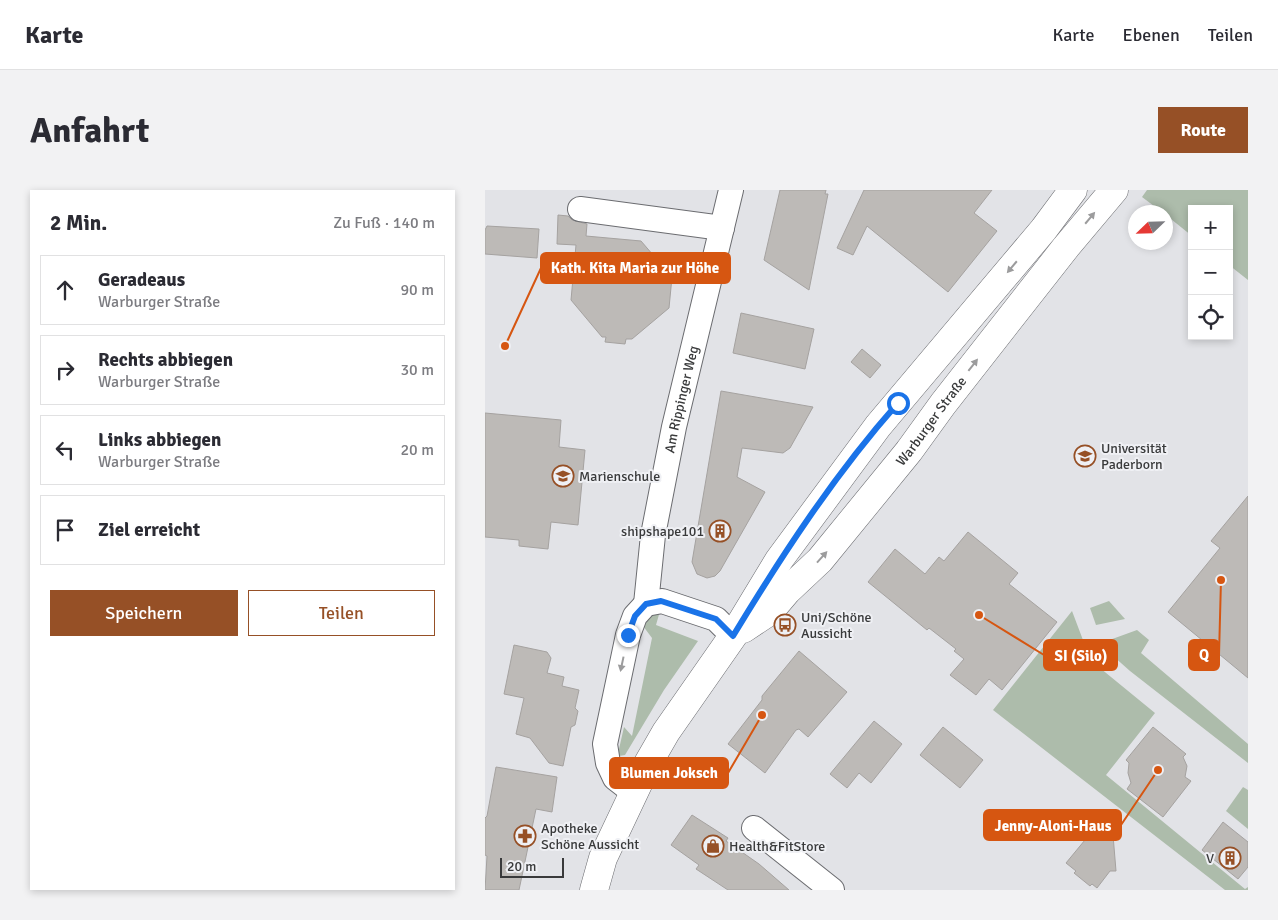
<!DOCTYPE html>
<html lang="de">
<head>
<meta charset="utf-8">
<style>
  body { margin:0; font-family:Signika,sans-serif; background:#f2f2f3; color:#2b2b33 }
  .controls { position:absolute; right:15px; top:15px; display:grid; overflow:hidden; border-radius:0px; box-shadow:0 2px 8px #0003 }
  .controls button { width:45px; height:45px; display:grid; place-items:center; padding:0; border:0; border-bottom:1px solid #e1e1e2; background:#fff; color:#2b2b33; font:25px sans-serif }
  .compass { position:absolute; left:643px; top:15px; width:45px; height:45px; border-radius:50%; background:#fff; box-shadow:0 2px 8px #0003; rotate:247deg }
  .scale { position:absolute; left:15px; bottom:12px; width:64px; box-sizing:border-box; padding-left:5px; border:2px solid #393a3b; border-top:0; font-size:14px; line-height:18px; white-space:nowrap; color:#393a3b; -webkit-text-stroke:4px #eff0f4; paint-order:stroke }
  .stop { position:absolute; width:15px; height:15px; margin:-11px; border:4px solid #1a73e8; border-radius:50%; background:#fff }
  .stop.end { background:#1a73e8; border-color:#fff; box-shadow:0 1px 5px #0008 }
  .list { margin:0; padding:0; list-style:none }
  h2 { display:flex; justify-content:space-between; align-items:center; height:65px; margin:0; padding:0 20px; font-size:21px }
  h2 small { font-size:16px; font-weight:400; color:#7c7c81 }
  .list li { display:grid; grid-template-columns:32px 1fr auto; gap:15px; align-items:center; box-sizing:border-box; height:70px; margin:0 10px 10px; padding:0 10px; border:1px solid #e1e1e2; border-radius:0px }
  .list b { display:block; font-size:19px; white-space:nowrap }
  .list p { margin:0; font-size:16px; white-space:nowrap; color:#7c7c81 }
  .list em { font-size:16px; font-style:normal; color:#7c7c81 }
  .actions { display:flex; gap:10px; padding:15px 20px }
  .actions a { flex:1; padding:11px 0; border:1px solid #965026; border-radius:0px; text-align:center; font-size:18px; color:#965026 }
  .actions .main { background:#965026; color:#fff }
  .icon { flex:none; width:28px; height:28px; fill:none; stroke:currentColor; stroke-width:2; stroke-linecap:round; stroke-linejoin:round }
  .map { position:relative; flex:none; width:763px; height:700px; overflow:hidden; border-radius:0px }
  header { display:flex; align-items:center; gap:30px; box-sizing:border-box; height:70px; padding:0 25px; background:#fff; border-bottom:1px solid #e1e1e2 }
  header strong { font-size:24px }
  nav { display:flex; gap:28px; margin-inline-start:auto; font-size:18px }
  .intro { display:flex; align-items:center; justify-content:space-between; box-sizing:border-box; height:120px; padding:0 30px }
  h1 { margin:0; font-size:35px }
  .button { padding:12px 22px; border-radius:0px; background:#965026; color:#fff; font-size:18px; font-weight:700 }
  main { display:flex; gap:30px; padding:0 30px }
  aside { flex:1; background:#fff; border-radius:0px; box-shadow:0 2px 8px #0003 }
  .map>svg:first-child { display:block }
  .green { fill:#adbcab }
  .building { fill:#bdbab7; stroke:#a5a2a0 }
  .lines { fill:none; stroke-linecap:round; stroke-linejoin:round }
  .street-casing { stroke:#6b6c70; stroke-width:26 }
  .secondary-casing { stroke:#6b6c70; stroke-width:29 }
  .street { stroke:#fff; stroke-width:24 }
  .secondary { stroke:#fff; stroke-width:28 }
  .oneway { fill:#9c9c9d }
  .route { stroke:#1a73e8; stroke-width:6 }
  .labels { text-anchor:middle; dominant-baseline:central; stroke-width:4; stroke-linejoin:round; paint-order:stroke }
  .street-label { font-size:14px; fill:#393a3b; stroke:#eff0f4 }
  .poi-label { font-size:14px; fill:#393a3b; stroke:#eff0f4; text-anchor:start }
  .leader { fill:none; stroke:#d65611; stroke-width:2 }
  .callout-dot { fill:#d65611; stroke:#eff0f4; stroke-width:2 }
  .callout { fill:#d65611; stroke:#d65611; stroke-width:2 }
  .callout-label { font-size:15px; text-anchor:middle; font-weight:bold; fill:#fff }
</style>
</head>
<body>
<header>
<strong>Karte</strong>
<nav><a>Karte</a><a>Ebenen</a><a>Teilen</a></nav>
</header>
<div class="intro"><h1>Anfahrt</h1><a class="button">Route</a></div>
<main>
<aside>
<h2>2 Min.<small>Zu Fuß · 140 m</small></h2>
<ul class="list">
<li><svg class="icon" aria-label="ahead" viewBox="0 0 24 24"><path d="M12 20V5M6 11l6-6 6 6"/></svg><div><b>Geradeaus</b><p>Warburger Straße</p></div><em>90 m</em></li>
<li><svg class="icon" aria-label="right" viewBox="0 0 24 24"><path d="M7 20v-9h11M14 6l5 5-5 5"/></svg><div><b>Rechts abbiegen</b><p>Warburger Straße</p></div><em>30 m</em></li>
<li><svg class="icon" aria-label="left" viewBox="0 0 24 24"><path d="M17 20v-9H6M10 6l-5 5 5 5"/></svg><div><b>Links abbiegen</b><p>Warburger Straße</p></div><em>20 m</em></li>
<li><svg class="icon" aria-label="arrive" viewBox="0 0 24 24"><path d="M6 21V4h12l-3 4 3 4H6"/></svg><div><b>Ziel erreicht</b></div></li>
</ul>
<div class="actions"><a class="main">Speichern</a><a>Teilen</a></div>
</aside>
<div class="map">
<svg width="763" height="700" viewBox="0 0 763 700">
  <rect width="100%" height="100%" fill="#e2e3e7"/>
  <g class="green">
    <polygon points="662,0 763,0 763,90 744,75 744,19 707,19 707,46 681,25 680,22 677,22 657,7"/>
    <polygon points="624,411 640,429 611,435 605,418"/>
    <polygon points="175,421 171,435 213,451 179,500 140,565 134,566 130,562 134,559 139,537 147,546 167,448 155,432 164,422"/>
    <polygon points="587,421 601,458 615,478 670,523 621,585 760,699 763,697 763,700 740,700 508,520"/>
    <polygon points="652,440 664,450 656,463 763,554 763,573 645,481 627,465 619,452"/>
    <polygon points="758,597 763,600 763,639 741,621"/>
  </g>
  <g class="building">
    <polygon points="295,0 341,0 340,4 343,4 324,100 279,70"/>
    <polygon points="379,0 507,0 489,23 512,41 463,102 382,36 368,65 352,58"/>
    <polygon points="73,25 83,26 87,30 102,34 101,46 156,51 187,87 184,118 147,149 141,149 140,154 120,152 121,147 117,147 86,110 91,55 72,54"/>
    <polygon points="2,36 54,39 52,68 0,64 0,40"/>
    <polygon points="256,123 329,139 320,179 248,163"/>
    <polygon points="377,159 396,175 385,188 366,172"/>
    <polygon points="236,201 328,217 305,258 298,263 257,258 252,287 280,302 235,381 230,386 222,388 212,384 207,372"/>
    <polygon points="0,223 76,230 74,257 100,260 93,335 66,332 63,359 34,356 34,350 0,347"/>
    <polygon points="763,306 763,488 683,422 735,358 726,351"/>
    <polygon points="483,342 533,383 524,394 572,432 517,500 504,489 491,505 465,485 479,469 469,461 471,459 444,438 442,440 383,392 410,359 440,384 454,367 459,371"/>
    <polygon points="29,455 62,462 66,468 62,483 79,487 77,496 94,500 90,518 93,521 90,535 86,537 78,576 64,573 45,548 31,544 39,508 19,504"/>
    <polygon points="314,461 362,502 323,547 314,539 311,540 280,583 243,554 277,510 277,506"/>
    <polygon points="389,531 417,554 386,593 374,583 362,598 345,584"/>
    <polygon points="458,537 498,570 475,598 435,565"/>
    <polygon points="668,537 701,564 698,567 702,576 700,587 706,591 678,627 642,599 646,593 643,583 644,573 641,570"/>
    <polygon points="11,577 72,587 67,622 51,619 34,700 0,700 2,666 0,665 0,628 2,626"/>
    <polygon points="207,625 243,648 241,651 274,674 304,700 243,700 211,679 214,675 186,655"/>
    <polygon points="738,632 763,652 763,677 753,689 717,660"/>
    <polygon points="614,633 628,645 631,681 625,681 612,698 607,694 605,696 589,683 591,681 581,673"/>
  </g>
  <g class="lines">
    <g class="street-casing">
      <g id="street">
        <polyline points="95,19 237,38"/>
        <path id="s1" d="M 161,414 L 168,345 L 189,237 L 246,0"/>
        <polyline points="148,602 130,588 123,573 120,554 143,445 150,426 161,414 177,411 231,429 248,446"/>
        <polyline points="269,638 347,700"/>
      </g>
    </g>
    <g class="secondary-casing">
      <g id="secondary">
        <path id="s2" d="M 258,439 L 285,421 L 302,401 L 335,370 L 424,261 L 458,214 L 581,57 L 629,0"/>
        <polyline points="109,700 118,668 162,575 181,542 248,446 294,370 393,236 559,39 588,0"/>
      </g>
    </g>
    <use href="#street" class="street"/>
    <use href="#secondary" class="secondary"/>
  </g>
  <defs><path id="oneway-solid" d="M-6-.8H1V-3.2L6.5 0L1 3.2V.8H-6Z" transform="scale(1.25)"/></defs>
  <g class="oneway">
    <use href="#oneway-solid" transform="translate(605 28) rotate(-50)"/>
    <use href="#oneway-solid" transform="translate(527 77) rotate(130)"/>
    <use href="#oneway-solid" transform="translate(488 175) rotate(-52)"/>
    <use href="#oneway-solid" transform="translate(337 367) rotate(-48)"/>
    <use href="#oneway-solid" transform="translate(137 474) rotate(102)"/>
  </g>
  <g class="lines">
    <path class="route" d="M 143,445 L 150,426 L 161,414 L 176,411 L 231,429 L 248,446 C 297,365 350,284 413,213"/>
  </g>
  <defs>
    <g id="university-ring" transform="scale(1.125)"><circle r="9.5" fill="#eff0f4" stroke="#965026" stroke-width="1.5"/><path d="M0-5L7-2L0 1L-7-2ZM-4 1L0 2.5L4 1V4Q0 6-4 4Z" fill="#965026"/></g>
    <g id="school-ring" transform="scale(1.125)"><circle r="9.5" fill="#eff0f4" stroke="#965026" stroke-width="1.5"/><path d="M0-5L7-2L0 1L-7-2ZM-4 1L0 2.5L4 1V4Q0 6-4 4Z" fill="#965026"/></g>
    <g id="building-ring" transform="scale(1.125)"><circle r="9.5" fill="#eff0f4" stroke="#965026" stroke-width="1.5"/><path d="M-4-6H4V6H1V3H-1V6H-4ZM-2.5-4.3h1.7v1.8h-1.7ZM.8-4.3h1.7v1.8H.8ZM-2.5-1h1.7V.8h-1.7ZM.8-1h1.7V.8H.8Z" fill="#965026"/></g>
    <g id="bus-ring" transform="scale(1.125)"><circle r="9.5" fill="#eff0f4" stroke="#965026" stroke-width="1.5"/><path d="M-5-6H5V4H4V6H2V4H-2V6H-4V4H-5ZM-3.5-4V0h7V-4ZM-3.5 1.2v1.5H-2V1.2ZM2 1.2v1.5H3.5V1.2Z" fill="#965026"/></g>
    <g id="pharmacy-ring" transform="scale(1.125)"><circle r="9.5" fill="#eff0f4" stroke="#965026" stroke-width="1.5"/><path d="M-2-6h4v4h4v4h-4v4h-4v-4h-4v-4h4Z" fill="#965026"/></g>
    <g id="shop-ring" transform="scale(1.125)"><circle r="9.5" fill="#eff0f4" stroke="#965026" stroke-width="1.5"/><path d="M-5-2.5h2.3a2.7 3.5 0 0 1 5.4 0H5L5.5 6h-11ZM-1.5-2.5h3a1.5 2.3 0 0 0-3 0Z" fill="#965026"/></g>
  </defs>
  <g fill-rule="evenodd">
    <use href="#university-ring" x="600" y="266"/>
    <use href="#school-ring" x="78" y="286"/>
    <use href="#building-ring" x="235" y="341"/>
    <use href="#bus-ring" x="300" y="435"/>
    <use href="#pharmacy-ring" x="40" y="646"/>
    <use href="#shop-ring" x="228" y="656"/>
    <use href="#building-ring" x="745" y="668"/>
  </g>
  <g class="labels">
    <g class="street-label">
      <text stroke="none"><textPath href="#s1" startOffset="208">Am Rippinger Weg</textPath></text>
      <text stroke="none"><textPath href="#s2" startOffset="282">Warburger Straße</textPath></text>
    </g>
    <g class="poi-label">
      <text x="616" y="258">Universität<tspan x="616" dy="16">Paderborn</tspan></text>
      <text x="94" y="286">Marienschule</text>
      <text x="219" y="341" text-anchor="end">shipshape101</text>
      <text x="316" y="427">Uni/Schöne<tspan x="316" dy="16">Aussicht</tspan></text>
      <text x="56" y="638">Apotheke<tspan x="56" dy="16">Schöne Aussicht</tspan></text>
      <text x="244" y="656">Health&amp;FitStore</text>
      <text x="729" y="668" text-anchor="end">V</text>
    </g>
  </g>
  <path class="leader" d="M20 156L56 78M736 390L734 465M494 425L559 465M277 525L243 583M673 580L636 635"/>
  <g class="callout-dot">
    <circle cx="20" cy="156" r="5"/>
    <circle cx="736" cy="390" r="5"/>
    <circle cx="494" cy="425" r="5"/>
    <circle cx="277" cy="525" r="5"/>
    <circle cx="673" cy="580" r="5"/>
  </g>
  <g class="callout">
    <rect x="56" y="63" width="189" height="30" rx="5"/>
    <rect x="704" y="450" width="30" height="30" rx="5"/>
    <rect x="559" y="450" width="73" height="30" rx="5"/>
    <rect x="125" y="568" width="118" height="30" rx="5"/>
    <rect x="499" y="620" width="137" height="30" rx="5"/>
  </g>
  <g class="callout-label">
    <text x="150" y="83">Kath. Kita Maria zur Höhe</text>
    <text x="719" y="470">Q</text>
    <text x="596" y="471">SI (Silo)</text>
    <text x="184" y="588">Blumen Joksch</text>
    <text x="568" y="641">Jenny-Aloni-Haus</text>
  </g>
</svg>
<div class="controls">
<button>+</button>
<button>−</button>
<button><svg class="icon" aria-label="locate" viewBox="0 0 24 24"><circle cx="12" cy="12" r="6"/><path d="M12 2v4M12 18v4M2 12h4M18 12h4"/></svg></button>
</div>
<svg class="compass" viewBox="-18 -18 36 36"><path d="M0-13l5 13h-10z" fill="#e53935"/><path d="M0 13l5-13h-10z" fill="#7c7c81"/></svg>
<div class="scale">20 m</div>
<div class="stop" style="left:413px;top:213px"></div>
<div class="stop end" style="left:143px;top:445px"></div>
</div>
</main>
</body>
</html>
